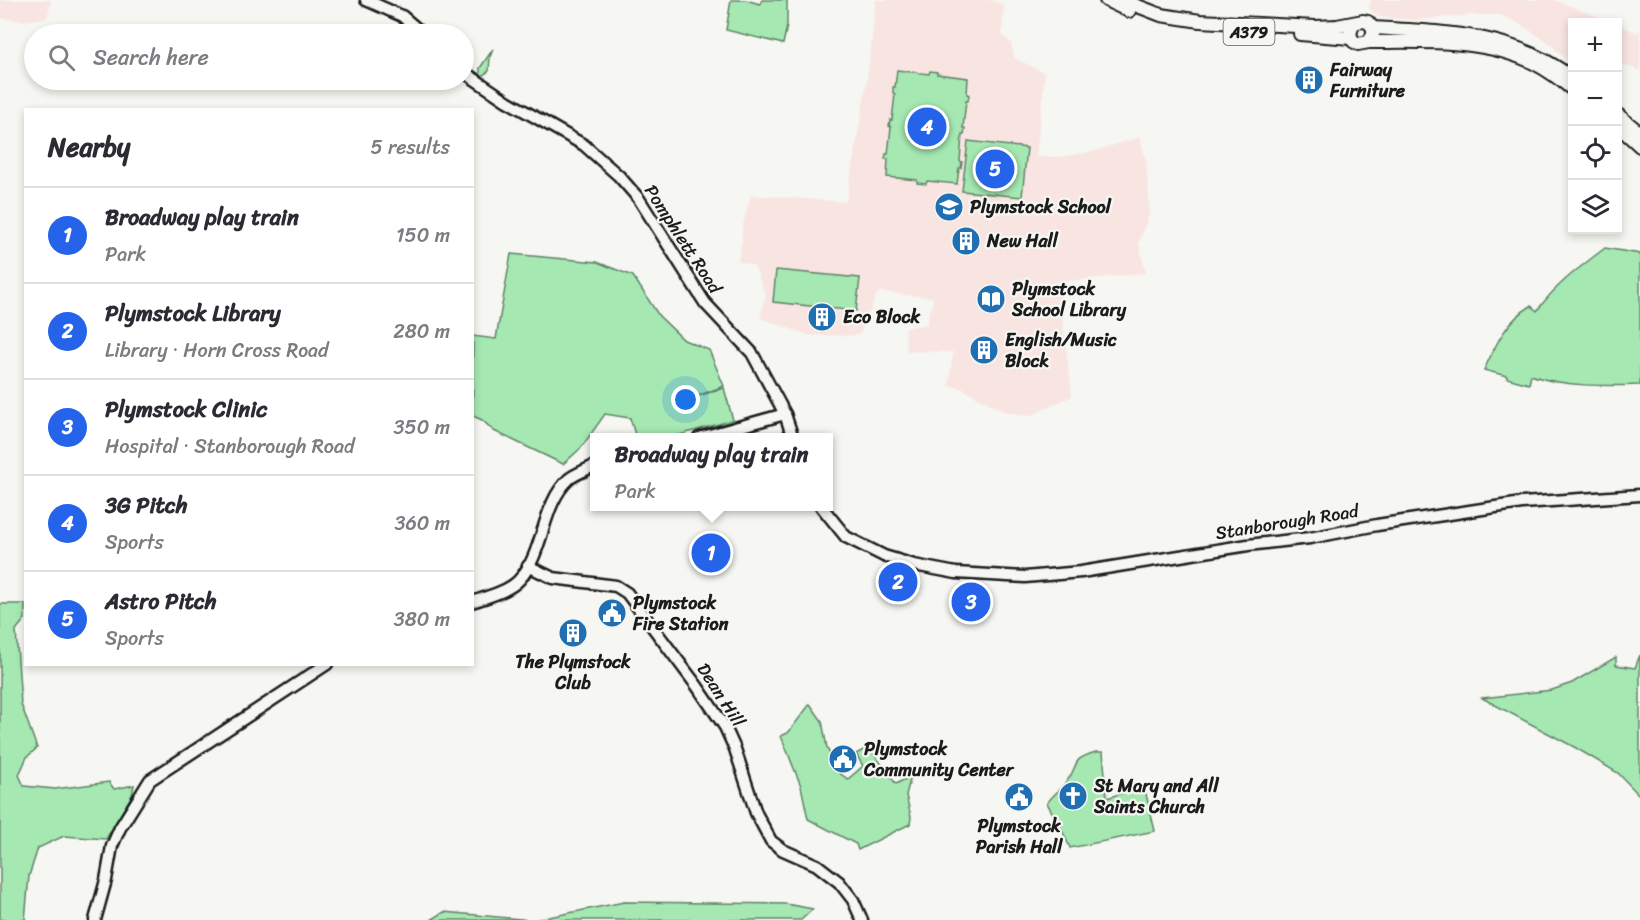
<!DOCTYPE html>
<html lang="en">
<head>
<meta charset="utf-8">
<style>
  body { margin:0; font-family:Sriracha,sans-serif; background:#f7f7f7; color:#2b2b33 }
  .controls { position:absolute; right:18px; top:18px; display:grid; overflow:hidden; border-radius:0px; box-shadow:0 3px 9px #0003 }
  .controls button { width:54px; height:54px; display:grid; place-items:center; padding:0; border:0; border-bottom:2px solid #e1e1e2; background:#fff; color:#2b2b33; font:30px sans-serif }
  .you { position:absolute; left:686px; top:400px; width:21px; height:21px; margin:-15px; border:4px solid #fff; border-radius:50%; background:#1a73e8; box-shadow:0 0 0 9px #1a73e833 }
  .badge { display:grid; place-items:center; width:39px; height:39px; border-radius:50%; background:#2563eb; color:#fff; font-size:20px; font-weight:700 }
  .pin { position:absolute; translate:-50% -50%; border:3px solid #fff; box-shadow:0 2px 6px #0006 }
  .popup { position:absolute; left:590px; top:433px; width:243px; height:78px; box-sizing:border-box; display:grid; place-content:center; border-radius:0px; background:#fff; filter:drop-shadow(0 2px 4px #0005); font-size:20px; white-space:nowrap; color:#7c7c81 }
  .popup b { font-size:22px; color:#2b2b33 }
  .popup::after { content:''; position:absolute; left:50%; top:100%; margin-left:-12px; border:12px solid transparent; border-top-color:#fff }
  .list { margin:0; padding:0; list-style:none }
  h2 { display:flex; justify-content:space-between; align-items:center; height:78px; margin:0; padding:0 24px; font-size:26px }
  h2 small { font-size:20px; font-weight:400; color:#7c7c81 }
  .list li { display:grid; grid-template-columns:39px 1fr auto; gap:18px; align-items:center; box-sizing:border-box; height:96px; padding:0 24px; border-top:2px solid #e1e1e2 }
  .list b { display:block; font-size:22px; white-space:nowrap }
  .list p { margin:0; font-size:20px; white-space:nowrap; color:#7c7c81 }
  .list em { font-size:20px; font-style:normal; color:#7c7c81 }
  .icon { flex:none; width:33px; height:33px; fill:none; stroke:currentColor; stroke-width:2; stroke-linecap:round; stroke-linejoin:round }
  .map { position:relative; flex:none; width:1640px; height:920px; overflow:hidden }
  .search { position:absolute; background:#fff; box-shadow:0 3px 9px #0003; left:24px; top:24px; width:450px; height:66px; display:flex; align-items:center; gap:15px; box-sizing:border-box; padding:0 21px; border-radius:33px; color:#7c7c81; font-size:22px }
  .panel { position:absolute; background:#fff; box-shadow:0 3px 9px #0003; left:24px; top:108px; width:450px; height:558px; border-radius:0px }
  .map>svg:first-child { display:block }
  .built { fill:#f8e5e2 }
  .green { fill:#a5e8b2; stroke:#608267; stroke-width:1.5 }
  .lines { fill:none; stroke-linecap:round; stroke-linejoin:round }
  .minor-casing { stroke:#1c1c1c; stroke-width:15 }
  .major-casing { stroke:#1c1c1c; stroke-width:16 }
  .minor { stroke:#f6f6f2; stroke-width:10 }
  .major { stroke:#f6f6f2; stroke-width:12 }
  .labels { text-anchor:middle; dominant-baseline:central; stroke-width:4.5; stroke-linejoin:round; paint-order:stroke }
  .shield { fill:#f6f6f2; stroke:#5d5d5c; stroke-width:1.5 }
  .shield-label { font-size:16px; font-weight:bold; fill:#1c1c1c }
  .poi-label { font-size:18px; font-weight:bold; fill:#1c1c1c; stroke:#f6f6f2; text-anchor:start }
  .street-label { font-size:18px; fill:#1c1c1c; stroke:#f6f6f2 }
</style>
</head>
<body>
<div class="map">
<svg width="1640" height="920" viewBox="0 0 1640 920">
  <rect width="100%" height="100%" fill="#f6f6f2"/>
  <filter id="ink" filterUnits="userSpaceOnUse"><feTurbulence type="fractalNoise" baseFrequency=".0167" numOctaves="2"/><feDisplacementMap in="SourceGraphic" scale="12" xChannelSelector="R" yChannelSelector="G"/><feConvolveMatrix kernelMatrix="1 2 1 2 8 2 1 2 1" color-interpolation-filters="sRGB"/></filter>
  <g filter="url(#ink)">
    <g class="built">
      <polygon points="0,0 51,0 47,18 23,21 0,18"/>
      <polygon points="876,0 990,0 1004,5 1002,34 1011,43 1014,58 1045,73 1036,157 1060,157 1095,151 1140,137 1146,161 1150,211 1139,243 1146,273 1058,282 1072,396 1030,416 1003,411 961,388 949,386 953,352 907,351 905,328 928,324 929,310 932,310 933,298 881,292 877,294 860,334 850,336 808,335 760,318 766,295 754,266 738,261 742,241 742,228 751,195 846,202 867,81"/>
      <polygon points="1371,0 1554,0 1612,22 1572,22 1572,65 1548,42 1513,20 1499,15 1470,15 1416,20 1378,17 1369,8"/>
      <polygon points="1618,25 1638,33 1640,29 1640,71 1618,63"/>
    </g>
    <g class="green">
      <polygon points="731,0 746,0 760,4 762,0 787,0 787,26 783,44 726,30"/>
      <polygon points="493,49 490,57 489,71 480,77 480,68"/>
      <polygon points="897,70 929,74 930,71 937,72 937,74 968,78 967,94 969,95 968,101 966,101 963,128 965,128 964,135 962,135 960,161 962,162 961,168 959,168 957,184 927,181 926,184 917,183 917,180 887,177 888,159 885,159 886,154 888,154 891,127 889,126 890,120 892,120 895,94 893,93 893,87 895,87"/>
      <polygon points="968,141 1027,148 1022,197 962,191"/>
      <path d="M 1605,248 L 1640,254 L 1640,385 C 1607,386 1562,387 1531,375 L 1529,384 L 1507,378 L 1507,376 L 1484,370 C 1496,344 1506,321 1531,306 L 1537,311 C 1555,285 1580,267 1605,248 Z"/>
      <polygon points="511,254 597,262 633,276 659,316 684,340 709,350 724,386 689,399 724,388 733,420 672,437 636,438 630,418 605,414 581,448 563,464 494,431 482,420 473,416 473,336 496,339"/>
      <polygon points="776,270 860,278 856,311 773,302"/>
      <polygon points="0,604 25,604 25,619 16,630 21,704 37,748 27,757 19,775 24,786 55,789 109,782 114,789 134,785 132,795 106,839 64,836 38,848 29,876 25,920 0,920"/>
      <polygon points="1640,655 1640,796 1618,773 1576,748 1482,698 1552,690 1572,683 1616,657 1616,665 1635,668"/>
      <polygon points="810,704 822,721 827,748 839,773 848,779 863,766 856,754 869,747 896,784 911,776 906,795 911,817 910,824 858,850 856,844 808,819 801,786 781,736 788,733"/>
      <path d="M 1096,752 L 1103,752 L 1107,798 L 1144,786 L 1155,831 L 1070,848 L 1064,834 L 1047,803 C 1053,795 1061,789 1067,781 C 1080,764 1069,760 1096,752 Z"/>
      <polygon points="624,902 786,904 813,909 801,920 534,920"/>
      <polygon points="444,912 521,919 529,920 431,920"/>
    </g>
    <g class="lines">
      <g class="minor-casing">
        <g id="minor">
          <polyline points="366,0 402,16 423,34"/>
          <polyline points="464,72 507,101 584,145 619,176 639,199 705,303 752,353 785,414 793,438"/>
          <polyline points="699,438 785,414"/>
          <polyline points="821,506 846,537 884,556 914,565 956,573 1025,577 1081,572 1248,545 1310,538 1377,525 1522,503 1640,495"/>
          <polyline points="528,566 553,578 616,586 627,593 697,686 725,727 735,749 756,813 771,841 783,850 817,865 839,882 853,900 862,920"/>
          <path d="M 472,602 C 487,597 509,591 519,580 C 545,552 541,505 569,479 C 575,474 586,470 594,466"/>
          <polyline points="95,920 106,880 112,846 120,828 150,780 327,664"/>
        </g>
      </g>
      <g class="major-casing">
        <g id="major">
          <polyline points="1106,0 1129,11"/>
          <polyline points="1122,0 1161,15 1200,21 1315,27 1337,26 1363,21 1368,22 1373,28 1373,34 1369,42 1358,44 1353,41 1350,34 1353,24"/>
          <path d="M 1373,28 C 1444,32 1514,33 1572,78"/>
          <polyline points="1300,34 1351,38"/>
          <path d="M 1369,42 C 1423,42 1483,38 1534,63 C 1548,70 1560,79 1572,89"/>
          <polyline points="1618,115 1640,133"/>
          <polyline points="1618,126 1640,146"/>
        </g>
      </g>
      <use href="#minor" class="minor"/>
      <use href="#major" class="major"/>
    </g>
  </g>
  <defs>
    <g id="building-disc" transform="scale(1.5)"><circle r="9.5" fill="#1f6fb2" stroke="#f6f6f2"/><path d="M-4-6H4V6H1V3H-1V6H-4ZM-2.5-4.3h1.7v1.8h-1.7ZM.8-4.3h1.7v1.8H.8ZM-2.5-1h1.7V.8h-1.7ZM.8-1h1.7V.8H.8Z" fill="#fff"/></g>
    <g id="school-disc" transform="scale(1.5)"><circle r="9.5" fill="#1f6fb2" stroke="#f6f6f2"/><path d="M0-5L7-2L0 1L-7-2ZM-4 1L0 2.5L4 1V4Q0 6-4 4Z" fill="#fff"/></g>
    <g id="library-disc" transform="scale(1.5)"><circle r="9.5" fill="#1f6fb2" stroke="#f6f6f2"/><path d="M-6-4Q-3-5.5-.7-3.5V5Q-3 3-6 4ZM6-4Q3-5.5 .7-3.5V5Q3 3 6 4Z" fill="#fff"/></g>
    <g id="civic-disc" transform="scale(1.5)"><circle r="9.5" fill="#1f6fb2" stroke="#f6f6f2"/><path d="M-.6-6.5H3V-4.5H.6V-3L4-1V1h2V6H-6V1h2V-1L-.6-3ZM-1.2 2.5V6h2.4V2.5Z" fill="#fff"/></g>
    <g id="church-disc" transform="scale(1.5)"><circle r="9.5" fill="#1f6fb2" stroke="#f6f6f2"/><path d="M-1.2-6h2.4v3.5h3.3v2.4h-3.3V6h-2.4V-.1h-3.3v-2.4h3.3Z" fill="#fff"/></g>
  </defs>
  <g fill-rule="evenodd">
    <use href="#building-disc" x="1309" y="80"/>
    <use href="#school-disc" x="949" y="207"/>
    <use href="#building-disc" x="966" y="241"/>
    <use href="#library-disc" x="991" y="299"/>
    <use href="#building-disc" x="822" y="317"/>
    <use href="#building-disc" x="984" y="350"/>
    <use href="#civic-disc" x="612" y="613"/>
    <use href="#building-disc" x="573" y="633"/>
    <use href="#civic-disc" x="843" y="759"/>
    <use href="#church-disc" x="1073" y="796"/>
    <use href="#civic-disc" x="1019" y="797"/>
  </g>
  <g class="labels">
    <rect class="shield" x="1223.5" y="19" width="51" height="26" rx="4.5"/>
    <g class="shield-label">
      <text x="1249" y="32">A379</text>
    </g>
    <g class="poi-label">
      <text x="1330" y="70">Fairway<tspan x="1330" dy="21">Furniture</tspan></text>
      <text x="970" y="207">Plymstock School</text>
      <text x="987" y="241">New Hall</text>
      <text x="1012" y="289">Plymstock<tspan x="1012" dy="21">School Library</tspan></text>
      <text x="843" y="317">Eco Block</text>
      <text x="1005" y="340">English/Music<tspan x="1005" dy="21">Block</tspan></text>
      <text x="633" y="603">Plymstock<tspan x="633" dy="21">Fire Station</tspan></text>
      <text x="573" y="662" text-anchor="middle">The Plymstock<tspan x="573" dy="21">Club</tspan></text>
      <text x="864" y="749">Plymstock<tspan x="864" dy="21">Community Center</tspan></text>
      <text x="1094" y="786">St Mary and All<tspan x="1094" dy="21">Saints Church</tspan></text>
      <text x="1019" y="826" text-anchor="middle">Plymstock<tspan x="1019" dy="21">Parish Hall</tspan></text>
    </g>
    <g class="street-label">
      <text transform="translate(683 239) rotate(57)">Pomphlett Road</text>
      <text transform="translate(1287 522) rotate(-9)">Stanborough Road</text>
      <text transform="translate(721 695) rotate(57)">Dean Hill</text>
    </g>
  </g>
</svg>
<div class="controls">
<button>+</button>
<button>−</button>
<button><svg class="icon" aria-label="locate" viewBox="0 0 24 24"><circle cx="12" cy="12" r="6"/><path d="M12 2v4M12 18v4M2 12h4M18 12h4"/></svg></button>
<button><svg class="icon" aria-label="layers" viewBox="0 0 24 24"><path d="M12 4l9 5-9 5-9-5zM3 14l9 5 9-5"/></svg></button>
</div>
<div class="you"></div>
<div class="pin badge" style="left:711px;top:553px">1</div>
<div class="popup"><b>Broadway play train</b>Park</div>
<div class="pin badge" style="left:898px;top:582px">2</div>
<div class="pin badge" style="left:971px;top:602px">3</div>
<div class="pin badge" style="left:927px;top:127px">4</div>
<div class="pin badge" style="left:995px;top:169px">5</div>
<div class="search"><svg class="icon" aria-label="search" viewBox="0 0 24 24"><circle cx="10" cy="10" r="6"/><path d="M15 15l6 6"/></svg>Search here</div>
<section class="panel">
<h2>Nearby<small>5 results</small></h2>
<ul class="list">
<li><span class="badge">1</span><div><b>Broadway play train</b><p>Park</p></div><em>150 m</em></li>
<li><span class="badge">2</span><div><b>Plymstock Library</b><p>Library · Horn Cross Road</p></div><em>280 m</em></li>
<li><span class="badge">3</span><div><b>Plymstock Clinic</b><p>Hospital · Stanborough Road</p></div><em>350 m</em></li>
<li><span class="badge">4</span><div><b>3G Pitch</b><p>Sports</p></div><em>360 m</em></li>
<li><span class="badge">5</span><div><b>Astro Pitch</b><p>Sports</p></div><em>380 m</em></li>
</ul>
</section>
</div>
</body>
</html>
